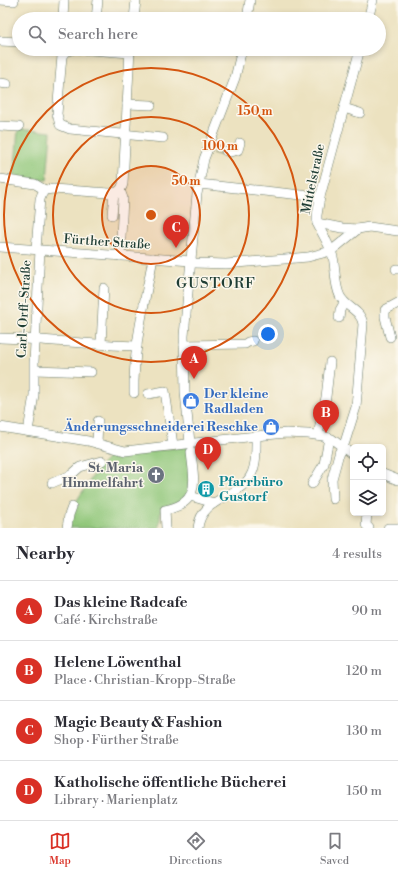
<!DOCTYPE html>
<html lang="en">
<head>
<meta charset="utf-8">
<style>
  body { margin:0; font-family:"Libre Bodoni",serif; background:#f7f7f7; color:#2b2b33 }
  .controls { position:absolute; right:12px; bottom:12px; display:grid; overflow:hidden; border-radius:6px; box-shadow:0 2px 6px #0003 }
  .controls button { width:36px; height:36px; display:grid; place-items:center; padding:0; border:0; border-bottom:1px solid #e1e1e2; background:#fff; color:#2b2b33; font:20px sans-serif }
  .you { position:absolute; left:268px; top:334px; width:14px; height:14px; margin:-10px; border:3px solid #fff; border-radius:50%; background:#1a73e8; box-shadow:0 0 0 6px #1a73e833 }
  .badge { display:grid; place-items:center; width:26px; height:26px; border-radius:50%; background:#d93025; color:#fff; font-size:13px; font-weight:700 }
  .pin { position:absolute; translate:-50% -33px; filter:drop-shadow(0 1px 2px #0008) }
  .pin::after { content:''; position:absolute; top:21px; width:14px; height:12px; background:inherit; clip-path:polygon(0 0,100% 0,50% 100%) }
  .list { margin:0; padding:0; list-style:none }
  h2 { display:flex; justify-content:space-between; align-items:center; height:52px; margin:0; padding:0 16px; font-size:17px }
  h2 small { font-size:13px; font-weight:400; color:#7c7c81 }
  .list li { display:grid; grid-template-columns:26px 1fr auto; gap:12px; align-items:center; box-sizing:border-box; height:60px; padding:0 16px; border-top:1px solid #e1e1e2 }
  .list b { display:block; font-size:15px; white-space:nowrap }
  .list p { margin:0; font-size:13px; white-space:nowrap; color:#7c7c81 }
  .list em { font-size:13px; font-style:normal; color:#7c7c81 }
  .icon { flex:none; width:22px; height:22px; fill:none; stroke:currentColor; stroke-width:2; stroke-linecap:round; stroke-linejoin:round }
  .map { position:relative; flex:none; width:398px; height:528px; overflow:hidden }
  .search { position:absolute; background:#fff; box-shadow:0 2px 6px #0003; left:12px; right:12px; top:12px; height:44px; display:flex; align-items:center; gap:10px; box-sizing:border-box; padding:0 14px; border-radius:22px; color:#7c7c81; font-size:15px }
  .sheet { height:292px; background:#fff }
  nav { display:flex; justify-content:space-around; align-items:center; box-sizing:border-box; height:56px; border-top:1px solid #e1e1e2; background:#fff; font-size:11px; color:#7c7c81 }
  nav a { display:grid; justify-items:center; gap:2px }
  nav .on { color:#d93025 }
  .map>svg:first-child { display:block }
  .green { fill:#91c77a; stroke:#588257 }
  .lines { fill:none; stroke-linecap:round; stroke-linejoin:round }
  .minor-tunnel { stroke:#c3c1a4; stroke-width:9; stroke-dasharray:9 4.5; stroke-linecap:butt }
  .minor-casing { stroke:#677765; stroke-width:10 }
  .minor { stroke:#fff; stroke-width:9 }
  .ring { fill:none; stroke:#d45610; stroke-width:2 }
  .labels { text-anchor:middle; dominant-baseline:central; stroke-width:3; stroke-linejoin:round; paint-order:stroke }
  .street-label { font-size:13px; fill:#1f3d34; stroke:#fbf7ec }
  .shop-label { font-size:13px; font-weight:bold; fill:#366cbe; stroke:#fbf7ec; text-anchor:start }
  .worship-label { font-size:13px; font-weight:bold; fill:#5b616d; stroke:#fbf7ec; text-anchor:end }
  .culture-label { font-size:13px; font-weight:bold; fill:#0d838f; stroke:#fbf7ec; text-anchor:start }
  .quarter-label { font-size:15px; letter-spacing:1px; fill:#1f3d34; stroke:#fbf7ec }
  .centre { fill:#d45610; stroke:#fbf7ec; stroke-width:2 }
  .ring-label { font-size:12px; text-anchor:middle; font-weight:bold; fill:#d45610; stroke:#fbf7ec; stroke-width:3; stroke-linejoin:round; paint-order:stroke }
</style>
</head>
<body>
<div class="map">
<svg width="398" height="528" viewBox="0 0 398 528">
  <rect width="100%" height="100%" fill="#fbf7ec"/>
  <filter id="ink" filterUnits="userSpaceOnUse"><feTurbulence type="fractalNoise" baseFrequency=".025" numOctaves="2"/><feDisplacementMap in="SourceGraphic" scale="8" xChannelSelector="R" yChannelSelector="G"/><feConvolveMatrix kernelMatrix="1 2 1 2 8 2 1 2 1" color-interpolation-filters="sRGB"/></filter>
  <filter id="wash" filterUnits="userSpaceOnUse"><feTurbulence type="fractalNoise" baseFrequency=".012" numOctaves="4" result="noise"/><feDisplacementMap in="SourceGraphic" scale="16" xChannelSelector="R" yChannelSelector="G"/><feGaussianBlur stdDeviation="0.9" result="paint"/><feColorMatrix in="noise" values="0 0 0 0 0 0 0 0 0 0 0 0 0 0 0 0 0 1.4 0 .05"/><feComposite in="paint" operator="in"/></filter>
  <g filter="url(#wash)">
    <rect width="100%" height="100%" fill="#ece2c0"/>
    <g class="green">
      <polygon points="18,129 51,132 47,180 27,179 14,179"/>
      <polygon points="188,446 191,472 187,498 167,507 161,507 159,528 68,528 72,508 98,468 109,457"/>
    </g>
  </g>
  <g filter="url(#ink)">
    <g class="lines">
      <polyline class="minor-tunnel" points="215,148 226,151"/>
      <g class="minor-casing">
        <g id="minor">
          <polyline points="0,0 14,1"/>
          <polyline points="63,19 64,0"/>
          <polyline points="96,19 98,0"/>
          <polyline points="134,19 136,0"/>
          <polyline points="247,19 250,0"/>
          <polyline points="368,19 373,0"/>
          <polyline points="0,41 19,42"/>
          <polyline points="74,49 65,52 62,56 57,114 60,125 70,129 163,138"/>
          <polyline points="77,49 130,53"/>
          <polyline points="0,83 7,84"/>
          <polyline points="127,104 151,105"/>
          <polyline points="344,108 360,113"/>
          <polyline points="0,126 19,127"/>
          <polyline points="226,151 229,152 238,150 240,143"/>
          <polyline points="0,179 35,184 45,190"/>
          <polyline points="199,184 320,197"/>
          <polyline points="120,190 123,198 120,256"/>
          <polyline points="112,215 114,193"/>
          <polyline points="317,223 342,228 358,229 369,227 398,231"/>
          <polyline points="0,247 191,261 195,263 226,264 308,257 331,251 358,229"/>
          <path d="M 36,249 L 40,199 L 42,194 L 45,190 L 53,189 L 109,193 C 116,193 121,192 123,184 L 130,49"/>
          <polyline points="396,269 398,269"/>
          <polyline points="339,318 340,310 344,303"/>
          <polyline points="390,337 385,317 385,310 398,303"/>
          <path d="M 0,338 C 46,339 91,345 137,346"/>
          <polyline points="101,344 104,288"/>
          <polyline points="184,345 245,344 248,342 253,341"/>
          <polyline points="35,370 91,372"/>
          <path d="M 134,393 C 133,347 145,302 153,258"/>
          <polyline points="148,394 165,391 173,445"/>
          <polyline points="0,427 88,441 125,451 256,436 286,433 308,434 323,436 332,439 353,455"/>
          <polyline points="28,431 34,395 34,362 40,250"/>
          <polyline points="318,435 326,397 330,362"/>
          <polyline points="97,443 98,421"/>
          <polyline points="190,443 185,392 184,336 197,194 204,159 235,78 242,49"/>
          <path d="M 339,453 L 345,442 L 356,407 L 363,324 C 361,310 346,308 340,296 C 334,284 336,270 333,257 C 330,245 322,234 317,223 L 317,215 L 320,197 L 360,49"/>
          <polyline points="383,474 398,480"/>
          <polyline points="52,483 71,475 80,467 102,461"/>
          <polyline points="312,484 324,464 329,438"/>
          <polyline points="190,496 214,503"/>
          <polyline points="333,499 332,479 338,457"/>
          <polyline points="367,513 366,525 369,528"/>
          <polyline points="67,528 69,515 72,507"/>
          <path d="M 166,528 L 165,510 C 201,503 194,481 191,452"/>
          <path d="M 198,528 C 201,496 241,499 252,473 C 257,462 256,447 256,436"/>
          <polyline points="388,528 398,528"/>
        </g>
      </g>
      <use href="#minor" class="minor"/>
    </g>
  </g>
  <circle cx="151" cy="215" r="49" fill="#d45610" fill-opacity=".12"/>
  <g class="ring">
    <circle cx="151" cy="215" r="49"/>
    <circle cx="151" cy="215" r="98"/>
    <circle cx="151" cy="215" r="147"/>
  </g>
  <defs>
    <g id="shop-disc" transform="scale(0.9)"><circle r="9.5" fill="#3f7fe0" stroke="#fbf7ec"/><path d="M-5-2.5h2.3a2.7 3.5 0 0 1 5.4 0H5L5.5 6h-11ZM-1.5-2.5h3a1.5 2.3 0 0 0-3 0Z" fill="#fff"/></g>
    <g id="church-disc" transform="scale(0.9)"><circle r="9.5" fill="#6b7280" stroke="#fbf7ec"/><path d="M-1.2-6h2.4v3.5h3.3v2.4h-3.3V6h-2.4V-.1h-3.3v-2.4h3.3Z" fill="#fff"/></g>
    <g id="building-disc" transform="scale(0.9)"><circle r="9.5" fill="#0f9aa8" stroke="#fbf7ec"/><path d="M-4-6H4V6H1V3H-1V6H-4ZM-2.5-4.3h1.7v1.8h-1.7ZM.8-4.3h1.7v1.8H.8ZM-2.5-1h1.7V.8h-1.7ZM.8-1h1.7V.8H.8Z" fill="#fff"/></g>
  </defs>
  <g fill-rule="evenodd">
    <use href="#shop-disc" x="191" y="401"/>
    <use href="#shop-disc" x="271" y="427"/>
    <use href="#church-disc" x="156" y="475"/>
    <use href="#building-disc" x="206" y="489"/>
  </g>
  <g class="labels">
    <g class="street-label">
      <text transform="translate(313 179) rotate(-78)">Mittelstraße</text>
      <text transform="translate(107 242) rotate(4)">Fürther Straße</text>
      <text transform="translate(24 309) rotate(-87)">Carl-Orff-Straße</text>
    </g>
    <g class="shop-label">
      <text x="204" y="394">Der kleine<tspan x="204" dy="15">Radladen</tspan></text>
      <text x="258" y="427" text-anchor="end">Änderungsschneiderei Reschke</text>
    </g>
    <g class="worship-label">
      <text x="143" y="468">St. Maria<tspan x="143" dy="15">Himmelfahrt</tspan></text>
    </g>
    <g class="culture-label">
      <text x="219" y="482">Pfarrbüro<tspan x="219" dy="15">Gustorf</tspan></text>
    </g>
    <g class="quarter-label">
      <text x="216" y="283">GUSTORF</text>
    </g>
  </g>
  <circle cx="151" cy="215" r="6" class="centre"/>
  <g class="ring-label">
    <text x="255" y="115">150 m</text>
    <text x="220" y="150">100 m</text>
    <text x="186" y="185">50 m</text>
  </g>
</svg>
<div class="controls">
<button><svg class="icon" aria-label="locate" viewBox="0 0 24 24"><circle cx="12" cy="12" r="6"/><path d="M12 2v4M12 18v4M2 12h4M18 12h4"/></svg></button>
<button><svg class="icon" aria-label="layers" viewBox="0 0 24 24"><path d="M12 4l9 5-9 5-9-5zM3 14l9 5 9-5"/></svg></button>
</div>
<div class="you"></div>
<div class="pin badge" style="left:194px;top:379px">A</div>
<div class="pin badge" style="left:326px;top:433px">B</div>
<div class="pin badge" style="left:176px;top:248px">C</div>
<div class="pin badge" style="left:208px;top:470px">D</div>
<div class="search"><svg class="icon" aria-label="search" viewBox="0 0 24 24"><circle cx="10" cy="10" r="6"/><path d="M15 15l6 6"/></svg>Search here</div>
</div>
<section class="sheet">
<h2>Nearby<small>4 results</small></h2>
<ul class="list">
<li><span class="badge">A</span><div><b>Das kleine Radcafe</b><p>Café · Kirchstraße</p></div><em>90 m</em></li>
<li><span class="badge">B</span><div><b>Helene Löwenthal</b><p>Place · Christian-Kropp-Straße</p></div><em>120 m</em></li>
<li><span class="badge">C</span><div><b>Magic Beauty &amp; Fashion</b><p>Shop · Fürther Straße</p></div><em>130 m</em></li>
<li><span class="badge">D</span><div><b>Katholische öffentliche Bücherei</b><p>Library · Marienplatz</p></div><em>150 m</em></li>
</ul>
</section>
<nav>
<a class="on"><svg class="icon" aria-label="map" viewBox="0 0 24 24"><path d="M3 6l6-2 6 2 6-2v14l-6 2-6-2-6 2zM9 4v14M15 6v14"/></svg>Map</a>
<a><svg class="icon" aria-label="directions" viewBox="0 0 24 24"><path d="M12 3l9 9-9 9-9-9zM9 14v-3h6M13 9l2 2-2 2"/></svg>Directions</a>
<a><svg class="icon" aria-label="saved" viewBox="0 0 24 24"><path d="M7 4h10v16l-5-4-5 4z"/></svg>Saved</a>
</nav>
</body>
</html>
